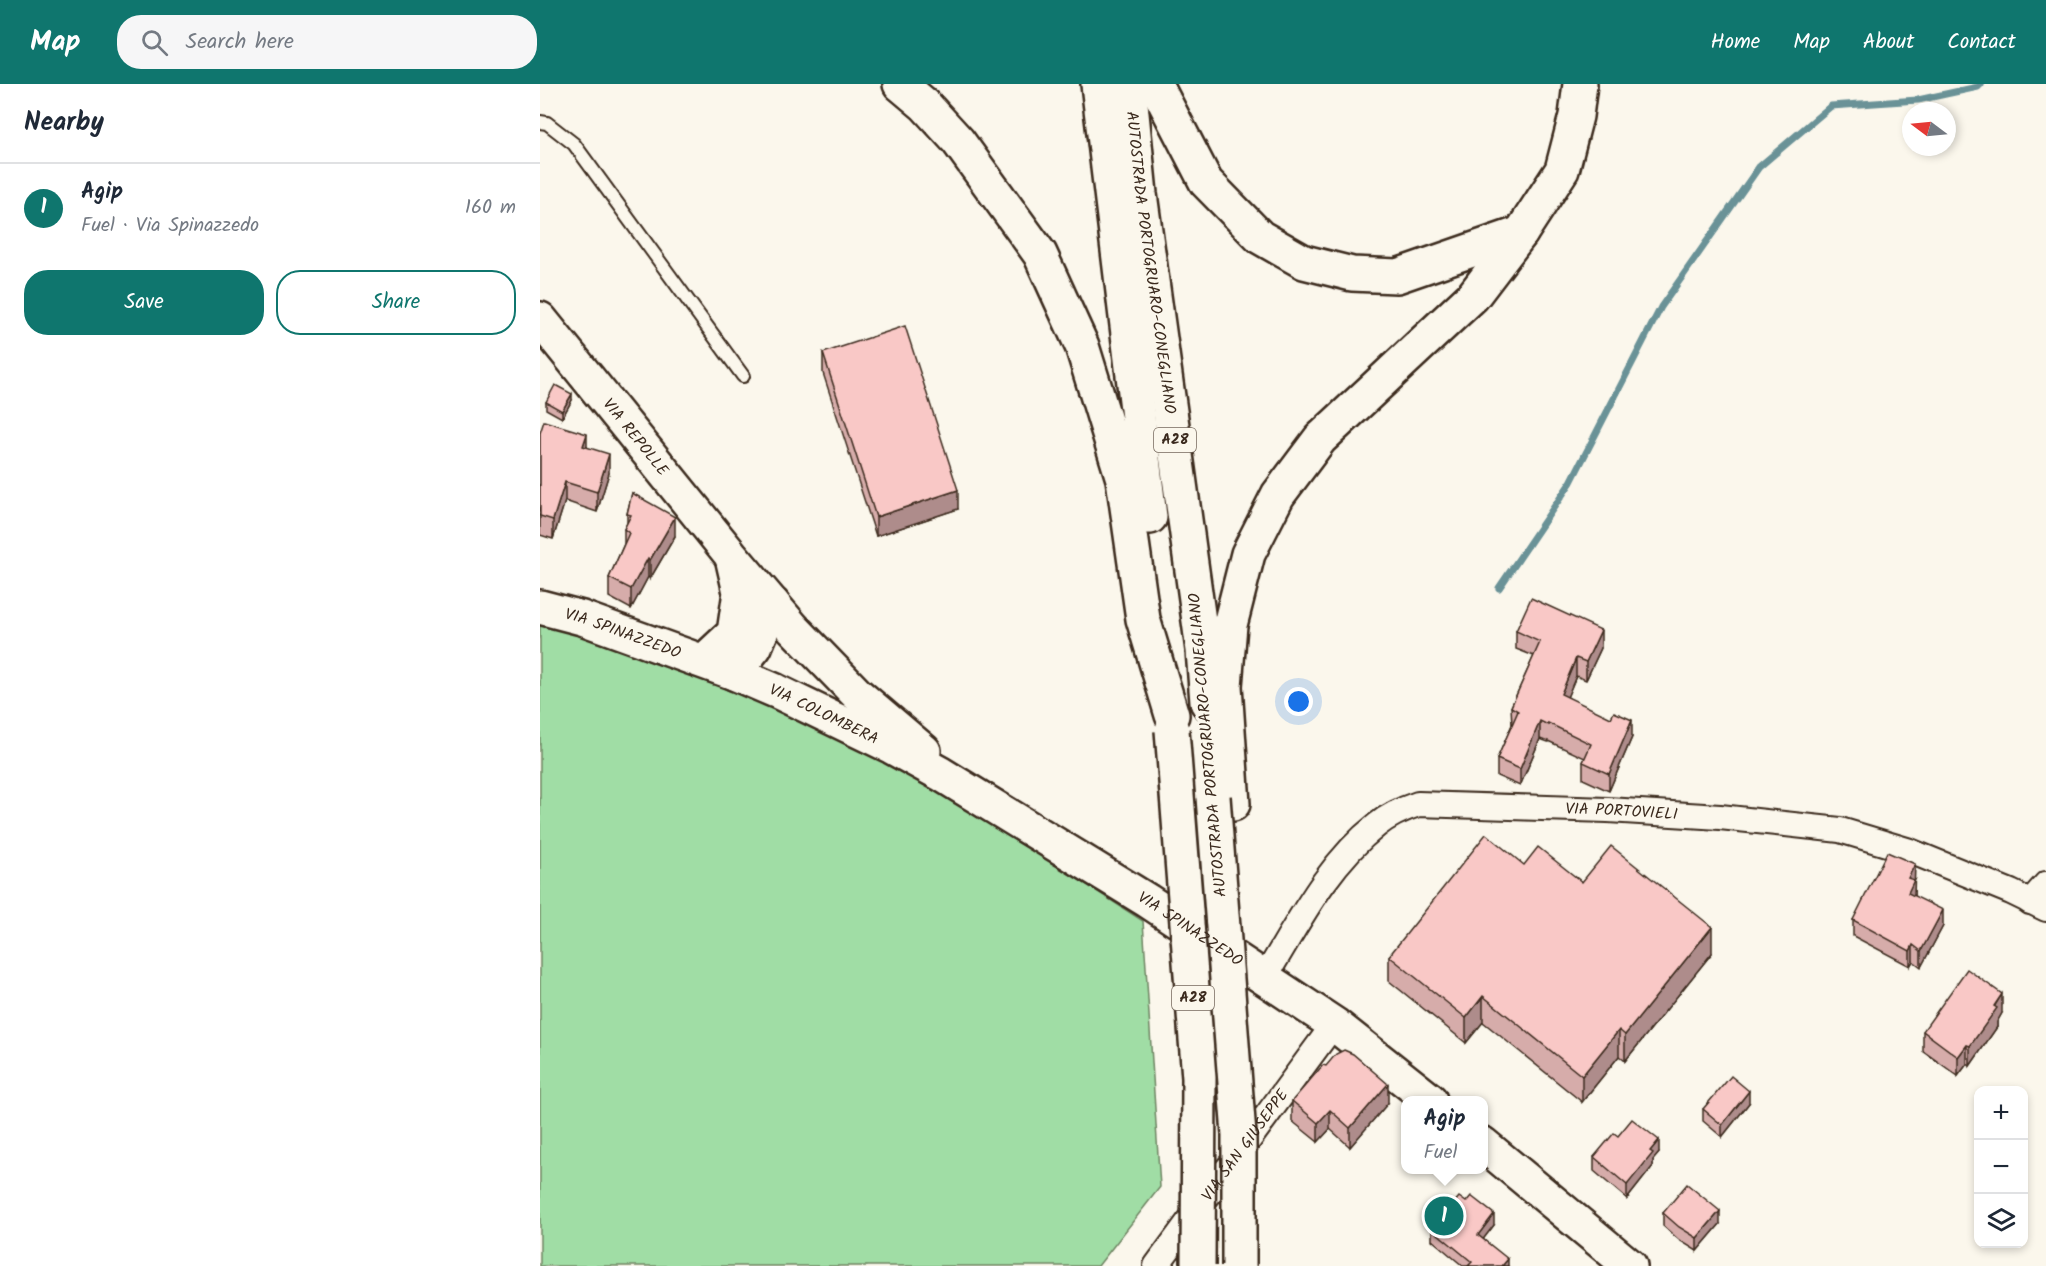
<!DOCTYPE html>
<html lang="en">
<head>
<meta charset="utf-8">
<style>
  body { margin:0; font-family:Kalam,sans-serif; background:#f6f6f7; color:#1f2937 }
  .controls { position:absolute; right:18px; bottom:18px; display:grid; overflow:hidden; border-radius:12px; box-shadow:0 3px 9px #0003 }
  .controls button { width:54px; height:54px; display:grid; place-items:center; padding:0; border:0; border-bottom:2px solid #e0e1e3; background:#fff; color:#1f2937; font:30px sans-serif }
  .compass { position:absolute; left:1362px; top:18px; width:54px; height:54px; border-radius:50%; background:#fff; box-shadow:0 3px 9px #0003; rotate:286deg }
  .you { position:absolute; left:759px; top:618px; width:21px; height:21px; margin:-15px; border:4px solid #fff; border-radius:50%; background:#1a73e8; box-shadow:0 0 0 9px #1a73e833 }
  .badge { display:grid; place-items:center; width:39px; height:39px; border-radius:50%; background:#0f766e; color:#fff; font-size:20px; font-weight:700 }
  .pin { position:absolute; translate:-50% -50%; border:3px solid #fff; box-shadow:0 2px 6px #0006 }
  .popup { position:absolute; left:861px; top:1012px; width:87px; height:78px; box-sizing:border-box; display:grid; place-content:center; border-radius:12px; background:#fff; filter:drop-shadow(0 2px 4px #0005); font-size:20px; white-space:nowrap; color:#747a83 }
  .popup b { font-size:22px; color:#1f2937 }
  .popup::after { content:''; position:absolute; left:50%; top:100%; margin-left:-12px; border:12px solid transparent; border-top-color:#fff }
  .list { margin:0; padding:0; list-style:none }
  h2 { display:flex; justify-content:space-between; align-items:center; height:78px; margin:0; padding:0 24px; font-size:26px }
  h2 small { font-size:20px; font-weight:400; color:#747a83 }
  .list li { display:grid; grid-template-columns:39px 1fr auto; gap:18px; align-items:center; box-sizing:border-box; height:90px; padding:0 24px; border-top:2px solid #e0e1e3 }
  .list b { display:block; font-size:22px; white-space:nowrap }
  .list p { margin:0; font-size:20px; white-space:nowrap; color:#747a83 }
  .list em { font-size:20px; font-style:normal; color:#747a83 }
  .actions { display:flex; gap:12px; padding:18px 24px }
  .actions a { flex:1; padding:14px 0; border:2px solid #0f766e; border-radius:24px; text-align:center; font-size:21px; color:#0f766e }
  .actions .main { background:#0f766e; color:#fff }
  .icon { flex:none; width:33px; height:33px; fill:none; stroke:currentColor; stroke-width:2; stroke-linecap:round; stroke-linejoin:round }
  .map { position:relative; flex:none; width:1506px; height:1182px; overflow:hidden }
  header { display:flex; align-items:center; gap:36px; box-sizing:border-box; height:84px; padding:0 30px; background:#0f766e; color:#fff }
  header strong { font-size:28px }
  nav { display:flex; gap:33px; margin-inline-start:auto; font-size:21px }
  .search { width:420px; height:54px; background:#f6f6f7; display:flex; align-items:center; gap:15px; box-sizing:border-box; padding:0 21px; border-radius:24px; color:#747a83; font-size:22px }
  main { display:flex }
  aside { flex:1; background:#fff }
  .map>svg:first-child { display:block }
  .green { fill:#a0dda5; stroke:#6e8462; stroke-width:1.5 }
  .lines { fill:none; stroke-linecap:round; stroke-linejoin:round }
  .stream { stroke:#6a9297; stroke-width:7 }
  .lane-casing { stroke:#3b2a1e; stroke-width:16 }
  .street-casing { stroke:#3b2a1e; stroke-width:28 }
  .secondary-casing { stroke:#3b2a1e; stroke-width:38 }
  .highway-casing { stroke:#3b2a1e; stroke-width:38 }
  .lane { stroke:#fbf7ec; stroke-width:12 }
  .street { stroke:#fbf7ec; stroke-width:24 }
  .secondary { stroke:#fbf7ec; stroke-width:33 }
  .highway { stroke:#fbf7ec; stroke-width:33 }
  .highway-bridge-casing { stroke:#3b2a1e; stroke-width:38; stroke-linecap:butt }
  .highway-bridge { stroke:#fbf7ec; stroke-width:33 }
  .wall { fill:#d6acaa; stroke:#3b2a1e; stroke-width:1.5 }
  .shaded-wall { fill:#ae8c8b; stroke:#3b2a1e; stroke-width:1.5 }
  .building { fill:#f9c8c6; stroke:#3b2a1e; stroke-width:1.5 }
  .labels { text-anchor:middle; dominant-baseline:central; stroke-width:6; stroke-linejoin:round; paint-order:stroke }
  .shield { fill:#fbf7ec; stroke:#75685c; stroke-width:1.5 }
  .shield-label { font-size:15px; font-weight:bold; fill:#3b2a1e }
  .street-label { font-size:16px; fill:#3b2a1e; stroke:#fbf7ec }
</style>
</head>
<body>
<header>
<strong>Map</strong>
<div class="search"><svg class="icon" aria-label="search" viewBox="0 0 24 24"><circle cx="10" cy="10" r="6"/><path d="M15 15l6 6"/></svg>Search here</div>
<nav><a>Home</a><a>Map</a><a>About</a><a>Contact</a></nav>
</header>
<main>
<aside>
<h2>Nearby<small></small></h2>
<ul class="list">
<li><span class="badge">1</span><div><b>Agip</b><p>Fuel · Via Spinazzedo</p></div><em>160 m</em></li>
</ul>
<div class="actions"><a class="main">Save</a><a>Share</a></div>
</aside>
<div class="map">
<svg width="1506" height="1182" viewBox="0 0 1506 1182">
  <rect width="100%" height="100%" fill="#fbf7ec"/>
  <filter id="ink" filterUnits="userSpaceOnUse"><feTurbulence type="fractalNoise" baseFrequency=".0167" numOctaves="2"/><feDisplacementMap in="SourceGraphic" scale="12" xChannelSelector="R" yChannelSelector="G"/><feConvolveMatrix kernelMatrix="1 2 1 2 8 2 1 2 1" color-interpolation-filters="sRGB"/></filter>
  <g filter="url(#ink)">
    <polygon class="green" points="0,540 166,586 399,705 603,837 620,1103 558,1182 0,1182"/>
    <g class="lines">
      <polyline class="stream" points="959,504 1031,398 1121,223 1219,83 1291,22 1378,16 1438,3 1441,0"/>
      <g class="lane-casing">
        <polyline id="lane" points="0,38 7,39 34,60 203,292"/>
      </g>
      <g class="street-casing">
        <g id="street">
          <polyline points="1490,818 1506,800"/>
          <path id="s1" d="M 725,893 C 757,841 787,780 837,741 C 849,731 863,725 878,720 L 1068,726 L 1180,733 L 1300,746 L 1370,767 L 1471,808 L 1506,825"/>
          <path id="s2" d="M 616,1182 L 794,940"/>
        </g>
      </g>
      <g class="secondary-casing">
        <g id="secondary">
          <path id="s3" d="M 0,235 L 191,471 L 253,544 L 317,610 L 384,667"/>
          <path id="s4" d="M 0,523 L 42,534 L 194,589 L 236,607 L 352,663 L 401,690 L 608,817 L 794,940 L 890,1016"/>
          <polyline points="164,577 194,549 200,508 192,473"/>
          <polyline points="194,589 215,563 233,520"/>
          <polyline points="943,1060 1090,1182"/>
        </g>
      </g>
      <g class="highway-casing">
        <g id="highway">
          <polyline points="360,0 385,21 418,57 500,170 542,262 583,395 603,535 632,631"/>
          <polyline points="558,0 610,433"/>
          <path id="s5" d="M 589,0 L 600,110 L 663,566 L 667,618"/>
          <polyline points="617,0 619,7 666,98 720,153 764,178 812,190 857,192 981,149"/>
          <polyline points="693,720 685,602 690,541 708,470 738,411 780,355 933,212 981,149 1022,86 1036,32 1040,0"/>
        </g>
      </g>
      <use href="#lane" class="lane"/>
      <use href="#street" class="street"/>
      <use href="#secondary" class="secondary"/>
      <use href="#highway" class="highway"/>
      <g class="highway-bridge-casing">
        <g id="highway-bridge">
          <polyline points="632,646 659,994 658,1182"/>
          <polyline points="673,713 699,1051 699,1182"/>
        </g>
      </g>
      <use href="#highway-bridge" class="highway-bridge"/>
    </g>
    <g class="wall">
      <polygon points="283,269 418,425 336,452 283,289"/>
      <polygon points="32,316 22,334 6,325 6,318"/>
      <polygon points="0,349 47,363 69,389 57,428 25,417 13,455 0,451"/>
      <polygon points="92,409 135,452 110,495 108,493 91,525 69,513 69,494 84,460 84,445 87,439 87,430"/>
      <polygon points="976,547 1061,564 1046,596 1036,592 1027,613 1092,653 1069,707 1043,695 1043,678 1045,674 1008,657 1008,658 1000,655 980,702 957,692 957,675 972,641 971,623 994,572 976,565"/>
      <polygon points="984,781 1042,798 1172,869 1085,977 1079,972 1042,1018 943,938 926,959 849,897 849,872"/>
      <polygon points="1375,796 1374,798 1374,812 1403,842 1381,883 1373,877 1370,882 1313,852 1313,836"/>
      <polygon points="1462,929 1457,938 1457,943 1430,982 1427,980 1418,992 1383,967 1383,947"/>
      <polygon points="752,1017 848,1019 810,1063 790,1045 778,1058 752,1037"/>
      <polygon points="1209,1019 1182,1053 1163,1037 1163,1025"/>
      <polygon points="1078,1052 1119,1069 1113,1076 1113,1082 1087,1115 1054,1087 1054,1073"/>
      <polygon points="1123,1129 1180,1140 1157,1167 1139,1156 1123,1142"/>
      <polygon points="954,1141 943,1155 968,1182 923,1182 892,1156 892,1145"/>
    </g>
    <g class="shaded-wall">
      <polygon points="32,310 32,316 22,334 22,327"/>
      <polygon points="47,350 47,370 43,362"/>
      <polygon points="69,370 69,389 57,428 57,408"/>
      <polygon points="25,398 25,417 13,455 13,436"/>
      <polygon points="418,406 418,425 336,452 336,433"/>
      <polygon points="135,433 135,452 110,495 110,476"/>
      <polygon points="108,474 108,493 91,525 91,505"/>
      <polygon points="1061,546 1061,564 1046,596 1046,578"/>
      <polygon points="1036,574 1036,592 1021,628 1021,610"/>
      <polygon points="1092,636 1092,653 1069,707 1069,690"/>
      <polygon points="1000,637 1000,655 980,702 980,685"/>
      <polygon points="1375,780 1374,812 1368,825 1368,794"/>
      <polygon points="1403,826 1403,842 1381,883 1381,867"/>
      <polygon points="1172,843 1172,869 1085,977 1085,951"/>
      <polygon points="1373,861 1373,877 1370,882 1370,867"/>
      <polygon points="1462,910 1462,929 1457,938 1457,943 1430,982 1430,962"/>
      <polygon points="943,912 943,938 926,959 926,934"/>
      <polygon points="1079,946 1079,972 1042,1018 1042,992"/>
      <polygon points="1427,961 1427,980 1418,992 1418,973"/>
      <polygon points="848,1000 848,1019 810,1063 810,1044"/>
      <polygon points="1209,1007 1209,1019 1182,1053 1182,1041"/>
      <polygon points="790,1026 790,1045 778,1058 778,1039"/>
      <polygon points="1119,1056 1119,1069 1113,1076 1113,1082 1087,1115 1087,1101 1110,1067"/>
      <polygon points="1180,1127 1180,1140 1157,1167 1157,1154"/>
      <polygon points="954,1130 954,1141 938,1162 938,1151"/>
      <polygon points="968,1175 968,1182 962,1182"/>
    </g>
    <g class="building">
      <polygon points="365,242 418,406 336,433 283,269"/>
      <polygon points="15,301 32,310 22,327 6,318"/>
      <polygon points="4,337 47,350 43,362 69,370 57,408 25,398 13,436 0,432 0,349"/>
      <polygon points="92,409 135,433 110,476 108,474 91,505 69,494 89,449 84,445 91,431 87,430"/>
      <polygon points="991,514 1061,546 1046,578 1036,574 1021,610 1071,634 1074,628 1092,636 1069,690 1043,678 1051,660 1008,639 1008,641 1000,637 980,685 957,675 978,627 971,623 1000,558 976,547"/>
      <polygon points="946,750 984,781 998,763 1042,798 1071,762 1172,843 1085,951 1079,946 1042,992 943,912 926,934 849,872"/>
      <polygon points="1347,768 1375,780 1368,794 1374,796 1368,809 1403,826 1381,867 1373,861 1370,867 1313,836"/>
      <polygon points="1427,885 1462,910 1454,922 1457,924 1430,962 1427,961 1418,973 1383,947"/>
      <polygon points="804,966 813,970 848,1000 810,1044 790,1026 778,1039 752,1017 783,981 786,982 796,970"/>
      <polygon points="1191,992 1209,1007 1182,1041 1163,1025"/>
      <polygon points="1092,1035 1119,1056 1110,1067 1113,1069 1087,1101 1054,1073 1074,1049 1078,1052"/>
      <polygon points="1147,1100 1180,1127 1157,1154 1139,1143 1123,1129"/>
      <polygon points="931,1112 954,1130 938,1151 968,1175 962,1182 928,1182 932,1178 892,1145 919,1113 926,1118"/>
    </g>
  </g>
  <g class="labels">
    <g class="shield">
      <rect x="614" y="344" width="42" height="24" rx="4.5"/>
      <rect x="632" y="902" width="42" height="24" rx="4.5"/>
    </g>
    <g class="shield-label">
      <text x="635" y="356">A28</text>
      <text x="653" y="914">A28</text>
    </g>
    <g class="street-label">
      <text stroke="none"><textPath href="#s5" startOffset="180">AUTOSTRADA PORTOGRUARO-CONEGLIANO</textPath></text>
      <text stroke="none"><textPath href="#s3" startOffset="152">VIA REPOLLE</textPath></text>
      <text stroke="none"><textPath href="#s4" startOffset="87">VIA SPINAZZEDO</textPath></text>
      <text stroke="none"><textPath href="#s4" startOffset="304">VIA COLOMBERA</textPath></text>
      <text transform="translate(668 661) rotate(-95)">AUTOSTRADA PORTOGRUARO-CONEGLIANO</text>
      <text stroke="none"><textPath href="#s1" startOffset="440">VIA PORTOVIELI</textPath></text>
      <text stroke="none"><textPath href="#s4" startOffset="729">VIA SPINAZZEDO</textPath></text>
      <text stroke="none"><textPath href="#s2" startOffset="150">VIA SAN GIUSEPPE</textPath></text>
    </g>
  </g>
</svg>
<div class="controls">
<button>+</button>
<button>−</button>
<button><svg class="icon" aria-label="layers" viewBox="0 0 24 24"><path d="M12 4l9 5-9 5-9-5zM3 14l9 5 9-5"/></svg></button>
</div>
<svg class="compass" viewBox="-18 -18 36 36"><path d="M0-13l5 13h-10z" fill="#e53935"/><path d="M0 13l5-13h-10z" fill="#747a83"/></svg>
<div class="you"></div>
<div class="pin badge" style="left:904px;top:1132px">1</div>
<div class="popup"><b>Agip</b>Fuel</div>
</div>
</main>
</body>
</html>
